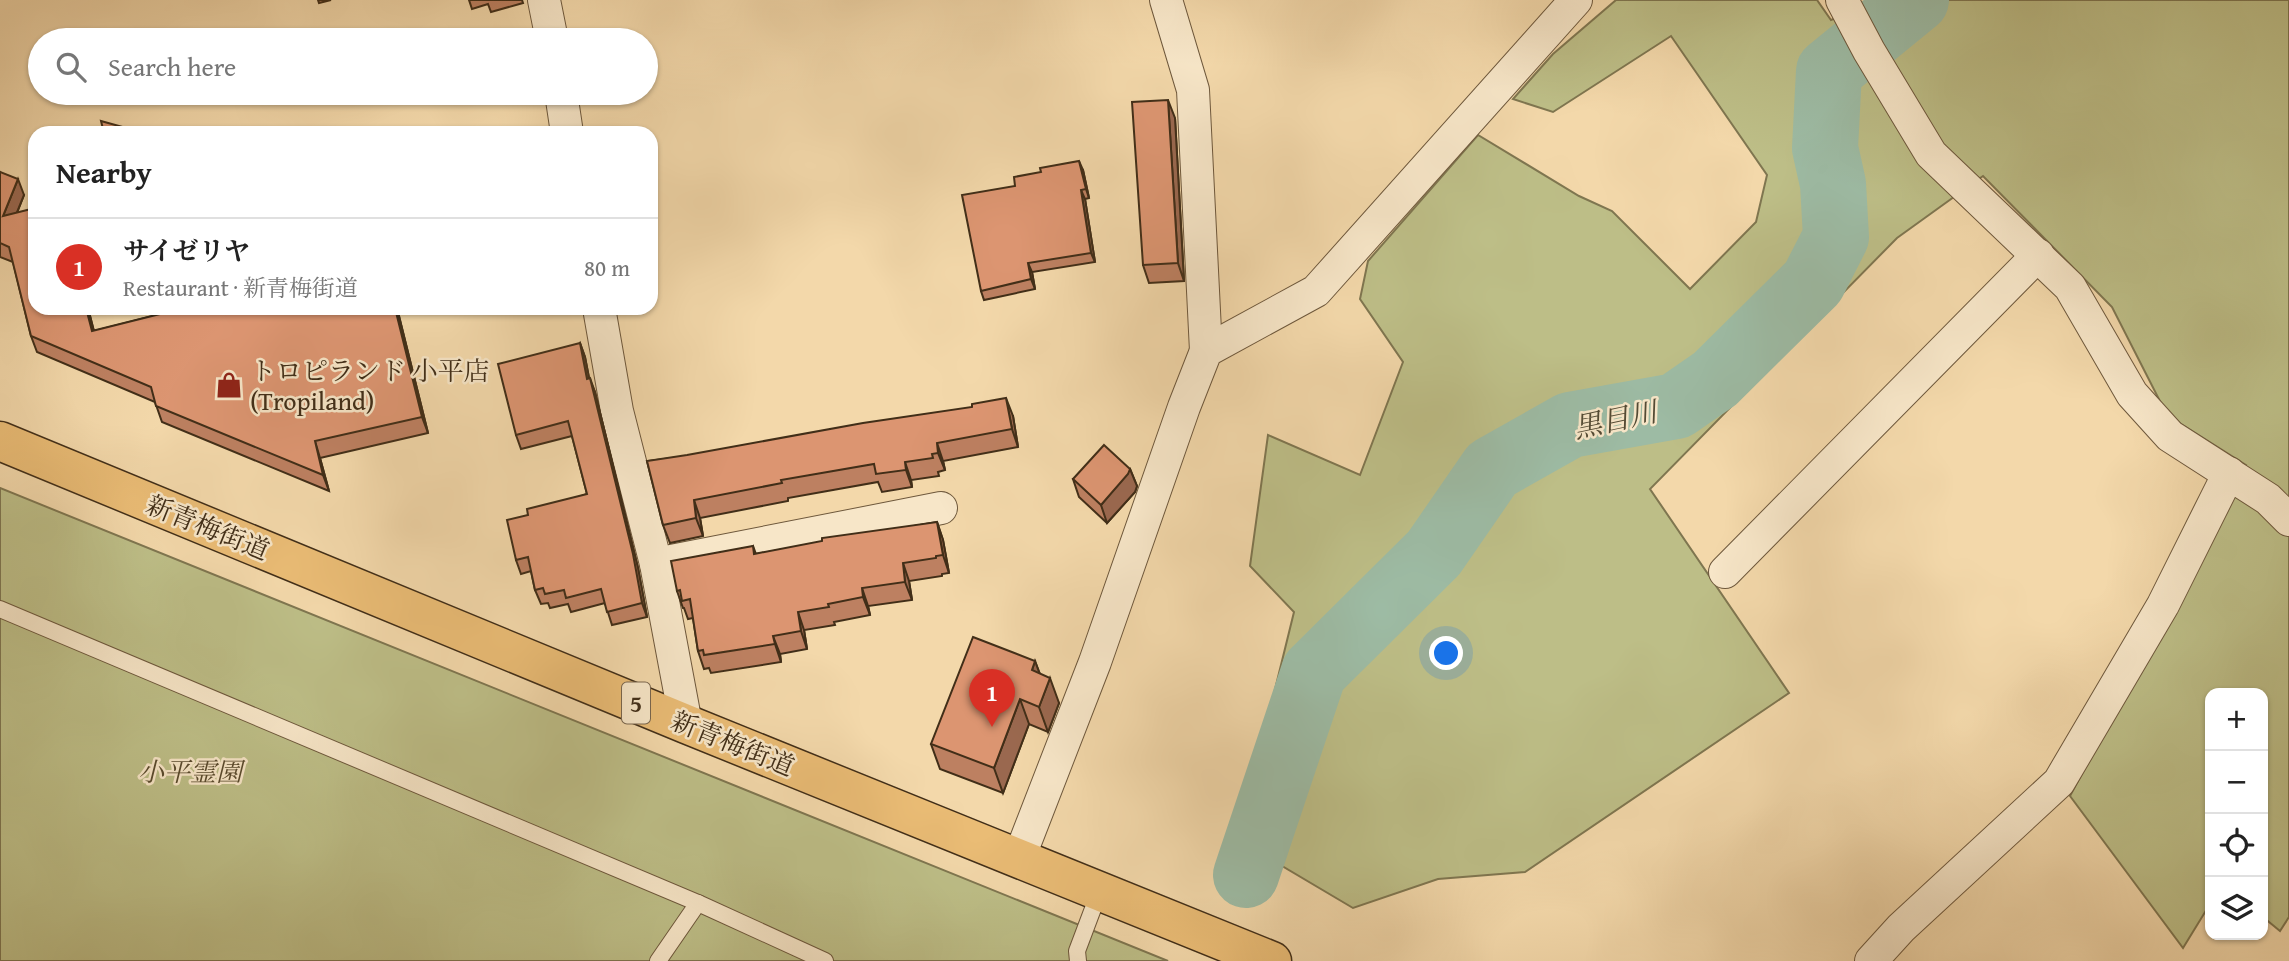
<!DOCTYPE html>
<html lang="en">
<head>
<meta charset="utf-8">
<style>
  body { margin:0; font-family:"Gentium Book Plus","Noto Serif JP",serif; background:#f2f2f2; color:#222 }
  .controls { position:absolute; right:21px; bottom:21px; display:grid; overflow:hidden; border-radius:14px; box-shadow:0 2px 5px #0004 }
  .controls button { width:63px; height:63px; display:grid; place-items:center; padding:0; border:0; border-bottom:2px solid #e0e0e0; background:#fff; color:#222; font:35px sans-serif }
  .you { position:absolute; left:1447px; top:654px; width:24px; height:24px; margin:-18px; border:5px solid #fff; border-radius:50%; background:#1a73e8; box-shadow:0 0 0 10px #1a73e833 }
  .badge { display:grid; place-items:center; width:46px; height:46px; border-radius:50%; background:#d93025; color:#fff; font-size:23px; font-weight:700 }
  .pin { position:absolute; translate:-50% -58px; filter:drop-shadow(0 2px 4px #0008) }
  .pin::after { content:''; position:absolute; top:37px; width:24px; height:21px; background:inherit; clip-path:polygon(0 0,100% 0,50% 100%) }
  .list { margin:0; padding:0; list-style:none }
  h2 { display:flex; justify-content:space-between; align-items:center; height:91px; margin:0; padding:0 28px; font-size:30px }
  h2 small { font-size:23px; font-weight:400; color:#767676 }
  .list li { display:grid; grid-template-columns:46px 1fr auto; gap:21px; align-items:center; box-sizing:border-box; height:98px; padding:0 28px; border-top:2px solid #e0e0e0 }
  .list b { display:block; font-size:26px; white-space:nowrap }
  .list p { margin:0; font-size:23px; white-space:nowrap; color:#767676 }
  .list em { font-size:23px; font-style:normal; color:#767676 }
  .icon { flex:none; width:38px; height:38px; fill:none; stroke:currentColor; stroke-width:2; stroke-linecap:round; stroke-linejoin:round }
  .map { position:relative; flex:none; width:2289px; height:961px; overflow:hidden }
  .search { position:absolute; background:#fff; box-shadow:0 2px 5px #0004; left:28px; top:28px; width:630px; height:77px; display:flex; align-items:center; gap:18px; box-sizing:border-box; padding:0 24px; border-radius:38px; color:#767676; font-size:26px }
  .panel { position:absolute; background:#fff; box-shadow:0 2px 5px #0004; left:28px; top:126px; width:630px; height:189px; border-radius:21px }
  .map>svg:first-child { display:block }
  .green { fill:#bdbe87; stroke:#7f7650; stroke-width:2 }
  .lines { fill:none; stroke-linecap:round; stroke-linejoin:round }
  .river { stroke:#9dbba4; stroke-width:66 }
  .service-casing { stroke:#6e583c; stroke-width:18 }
  .minor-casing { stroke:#6e583c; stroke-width:34 }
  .primary-casing { stroke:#412e18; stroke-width:41 }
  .service { stroke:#f7e6c8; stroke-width:16 }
  .minor { stroke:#f7e6c8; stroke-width:32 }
  .primary { stroke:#eabc75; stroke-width:38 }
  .wall { fill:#bd8061; stroke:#412e18; stroke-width:2 }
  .shaded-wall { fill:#9a684f; stroke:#412e18; stroke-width:2 }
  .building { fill:#dc9571; stroke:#412e18; stroke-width:2 }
  .labels { text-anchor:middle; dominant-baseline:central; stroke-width:5; stroke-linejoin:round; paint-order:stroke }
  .shield { fill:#f7e6c8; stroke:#78654d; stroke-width:2 }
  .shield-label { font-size:24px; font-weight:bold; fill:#412e18 }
  .poi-label { font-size:26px; fill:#412e18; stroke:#f7e6c8; text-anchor:start }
  .street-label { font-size:26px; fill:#412e18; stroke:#f7e6c8 }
  .park-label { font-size:26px; font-style:italic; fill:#5a4b2e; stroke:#f7e6c8 }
  .water-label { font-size:28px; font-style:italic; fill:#534a34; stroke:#f7e6c8 }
</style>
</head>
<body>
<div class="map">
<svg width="2289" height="961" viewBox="0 0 2289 961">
  <rect width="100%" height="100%" fill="#f3d8aa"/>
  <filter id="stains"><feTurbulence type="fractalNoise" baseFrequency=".00286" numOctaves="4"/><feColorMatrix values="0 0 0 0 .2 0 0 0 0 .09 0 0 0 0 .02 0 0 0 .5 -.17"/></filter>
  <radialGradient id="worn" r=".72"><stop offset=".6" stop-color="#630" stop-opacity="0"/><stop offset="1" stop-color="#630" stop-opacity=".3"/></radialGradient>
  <g class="green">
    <polygon points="1616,0 1817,0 1831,20 1865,6 1873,0 2289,0 2289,917 2280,931 2263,917 2263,693 2210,693 2210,904 2183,948 2070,796 2246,465 2167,415 2112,307 1983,176 1897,238 1650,489 1789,693 1525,872 1438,879 1353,908 1238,840 1294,612 1250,566 1268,435 1360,475 1403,362 1360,299 1368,261 1478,135 1579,196 1612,211 1690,289 1756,222 1767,175 1671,36 1553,112 1513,99 1553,54"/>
    <polygon points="0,488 1168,961 0,961"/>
  </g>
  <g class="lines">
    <polyline class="river" points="1246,875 1314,672 1434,553 1492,469 1570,425 1676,406 1715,379 1813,282 1836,237 1833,184 1825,148 1829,71 1916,0"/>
    <g class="service-casing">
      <g id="service">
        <polyline points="0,609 698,903 825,961"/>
        <polyline points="658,961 698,903"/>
        <polyline points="1078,961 1077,951 1100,890"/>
      </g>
    </g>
    <g class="minor-casing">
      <g id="minor">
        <polyline points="544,0 552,40"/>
        <polyline points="1166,0 1193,90 1206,351"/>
        <polyline points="1842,0 1869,51 1931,154 2070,287 2132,394 2170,436 2268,499 2289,520"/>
        <polyline points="561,93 567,133"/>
        <polyline points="599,308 617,411 656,564 686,724"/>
        <polyline points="656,564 941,508"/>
        <polyline points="1725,572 2038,255"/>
        <polyline points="1019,858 1095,662 1184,407 1206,351 1316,291 1576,0"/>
        <polyline points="1871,961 1901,928 2059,782 2163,605 2229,473"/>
      </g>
    </g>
    <g class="primary-casing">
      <polyline id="primary" points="0,441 686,724 1272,961"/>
    </g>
    <use href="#service" class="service"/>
    <use href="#minor" class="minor"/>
    <use href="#primary" class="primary"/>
  </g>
  <g class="wall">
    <polygon points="318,0 331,0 319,3"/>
    <polygon points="469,0 522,0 523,3 491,12 488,4 472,9"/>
    <polygon points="1175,118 1184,281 1149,283 1143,265"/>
    <polygon points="1083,170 1089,198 1085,199 1095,262 1032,272 1035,289 984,300 981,291 1015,186"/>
    <polygon points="0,172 24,195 17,213 35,308 88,308 94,331 184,308 397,308 428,433 320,458 329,491 162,422 155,402 37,352 31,336 13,262 0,257"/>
    <polygon points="580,343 585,357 589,378 595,392 638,568 647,617 612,625 605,603 571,612 568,604 550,608 548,603 541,604 535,590 531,571 521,574 516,560 528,515 587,494 572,436 521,449 516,435"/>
    <polygon points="1013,416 1018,447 943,461 945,470 938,472 939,476 911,480 912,487 882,492 878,482 788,498 788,501 700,518 703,536 670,543 663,525 647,461"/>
    <polygon points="1130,469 1137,486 1135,492 1107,523 1079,497 1073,479"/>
    <polygon points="937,522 943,540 949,573 942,574 942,576 909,581 912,600 868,606 870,615 834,622 835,625 804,630 807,649 780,654 781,662 711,673 709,668 704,669 698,651 693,618 688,619 684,608 683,608 677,591 753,546 756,554"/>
    <polygon points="1035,661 1040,674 1059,703 1048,732 1029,724 1003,793 940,769 931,744"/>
  </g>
  <g class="shaded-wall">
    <polygon points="1168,100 1175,118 1184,281 1178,263"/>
    <polygon points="1079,161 1083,170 1089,198 1086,189"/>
    <polygon points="18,179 24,195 9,232 3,216"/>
    <polygon points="1081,190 1085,199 1095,262 1091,253"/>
    <polygon points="1028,263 1032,272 1035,289 1031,279"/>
    <polygon points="86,308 88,308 98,348 92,331"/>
    <polygon points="395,308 397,308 428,433 422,417"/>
    <polygon points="580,343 585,357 592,393 587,379"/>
    <polygon points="590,378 595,392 638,568 647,617 642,603"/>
    <polygon points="1006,398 1013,416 1018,447 1012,429"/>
    <polygon points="315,441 320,458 329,491 323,475"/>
    <polygon points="937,443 943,461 945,470 938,453"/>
    <polygon points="905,462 911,480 912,487 906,470"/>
    <polygon points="1130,469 1137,486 1135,492 1107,523 1101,505"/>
    <polygon points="694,500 700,518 703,536 696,518"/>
    <polygon points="937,522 943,540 949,573 943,555"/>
    <polygon points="903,563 909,581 912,600 905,582"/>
    <polygon points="862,588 868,606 870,615 863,597"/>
    <polygon points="798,612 804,630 807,649 801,631"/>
    <polygon points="773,636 780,654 781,662 775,644"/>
    <polygon points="1035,661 1044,686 1032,670"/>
    <polygon points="1050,678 1059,703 1048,732 1039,707"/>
    <polygon points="1020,699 1029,724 1003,793 994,768"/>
  </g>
  <g class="building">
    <polygon points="1168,100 1178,263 1143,265 1132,102"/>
    <polygon points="101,121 144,133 104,133"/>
    <polygon points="1079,161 1086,189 1081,190 1091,253 1028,263 1031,279 981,291 962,195 1015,186 1014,177 1041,172 1040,168"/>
    <polygon points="0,172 18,179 3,216 35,208 35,308 86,308 92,331 184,308 395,308 422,417 315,441 323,475 156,406 151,387 31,336 9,247 0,243"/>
    <polygon points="580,343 587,379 590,378 633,554 642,603 607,612 601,589 566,598 564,590 545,594 543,588 535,590 528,557 516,560 507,520 528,515 527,509 587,494 568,421 516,435 498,364"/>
    <polygon points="1006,398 1012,429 937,443 938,453 932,454 933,458 905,462 906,470 876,474 874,464 781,480 782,483 694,500 696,518 663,525 647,461 687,455 863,423 972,407 972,404"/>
    <polygon points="1104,445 1130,469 1128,474 1101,505 1073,479"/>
    <polygon points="937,522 943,555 936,556 936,558 903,563 905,582 862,588 863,597 828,604 829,607 798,612 801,631 773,636 775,644 704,655 703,650 698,651 690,599 682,601 680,590 677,591 671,561 753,546 754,554 822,541 822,538"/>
    <polygon points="973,637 1035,661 1032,670 1050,678 1039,707 1020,699 994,768 931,744"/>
  </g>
  <defs>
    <g id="shop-bare" transform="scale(2.1)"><path d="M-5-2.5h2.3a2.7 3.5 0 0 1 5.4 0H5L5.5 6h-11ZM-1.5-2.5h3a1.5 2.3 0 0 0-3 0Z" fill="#8f2418" stroke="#f7e6c8" stroke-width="2.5" paint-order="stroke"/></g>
  </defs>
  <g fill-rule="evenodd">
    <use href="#shop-bare" x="229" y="385"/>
  </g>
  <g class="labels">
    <rect class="shield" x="622" y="682.5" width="28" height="41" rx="5"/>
    <g class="shield-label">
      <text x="636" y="703">5</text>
    </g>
    <g class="poi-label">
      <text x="250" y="370">トロピランド 小平店<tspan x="250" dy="30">(Tropiland)</tspan></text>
    </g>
    <g class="street-label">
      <text transform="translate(208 527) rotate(22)">新青梅街道</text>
      <text transform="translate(733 743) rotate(22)">新青梅街道</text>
    </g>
    <g class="park-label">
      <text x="190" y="771">小平霊園</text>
    </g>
    <g class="water-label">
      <text transform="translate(1615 419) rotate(-12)">黒目川</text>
    </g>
  </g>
  <rect width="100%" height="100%" filter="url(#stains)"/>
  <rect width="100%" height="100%" fill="url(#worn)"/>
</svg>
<div class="controls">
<button>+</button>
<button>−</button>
<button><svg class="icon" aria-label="locate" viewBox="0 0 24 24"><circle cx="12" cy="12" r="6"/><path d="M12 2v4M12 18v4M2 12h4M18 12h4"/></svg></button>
<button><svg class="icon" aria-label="layers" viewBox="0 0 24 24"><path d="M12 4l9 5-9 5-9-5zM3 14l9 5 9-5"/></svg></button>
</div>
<div class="you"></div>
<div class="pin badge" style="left:992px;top:727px">1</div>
<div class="search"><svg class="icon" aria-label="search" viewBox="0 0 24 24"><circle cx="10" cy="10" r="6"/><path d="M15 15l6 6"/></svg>Search here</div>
<section class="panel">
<h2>Nearby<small></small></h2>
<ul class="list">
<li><span class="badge">1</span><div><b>サイゼリヤ</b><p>Restaurant · 新青梅街道</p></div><em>80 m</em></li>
</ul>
</section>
</div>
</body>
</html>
